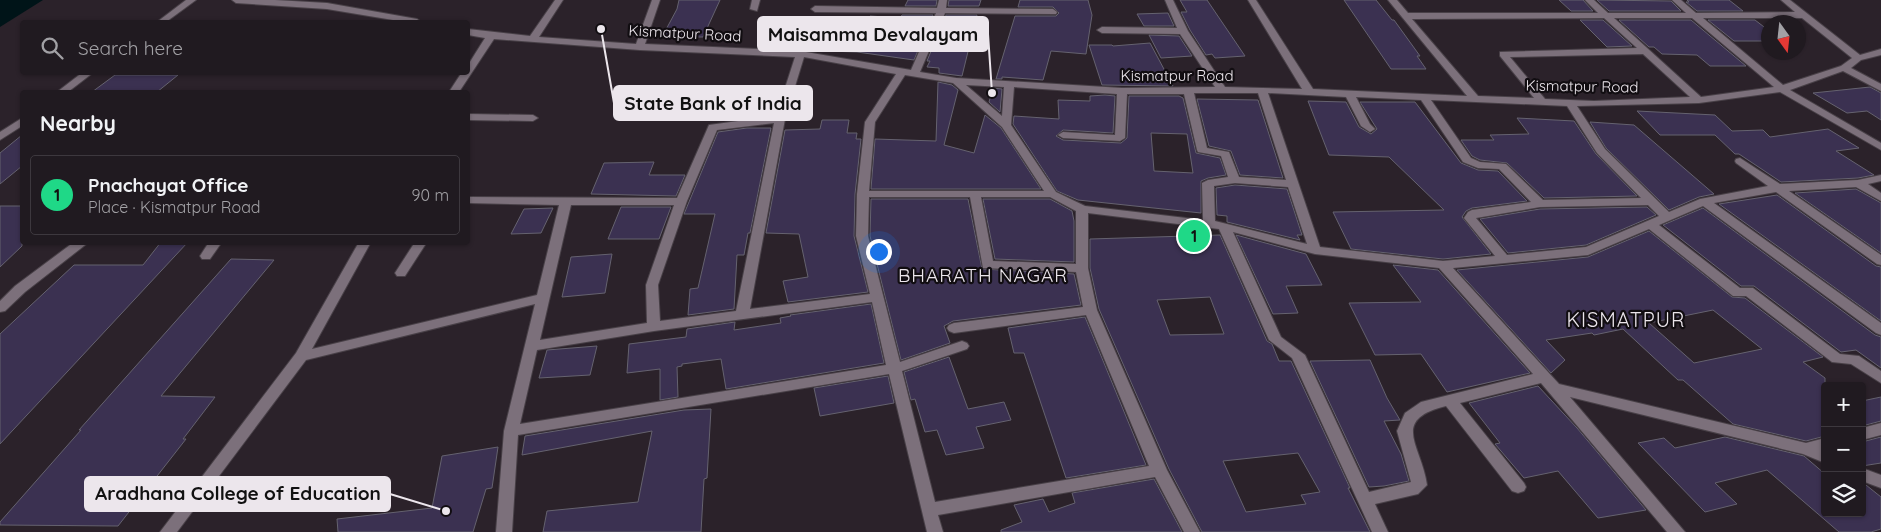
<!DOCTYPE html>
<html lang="en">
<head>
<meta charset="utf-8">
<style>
  body { margin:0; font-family:Quicksand,sans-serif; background:#282329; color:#f1f3f6 }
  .controls { position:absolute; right:15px; bottom:15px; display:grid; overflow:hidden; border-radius:5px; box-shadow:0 1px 4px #0004 }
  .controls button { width:45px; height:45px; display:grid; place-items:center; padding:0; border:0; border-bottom:1px solid #3d383e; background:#201a20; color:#f1f3f6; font:25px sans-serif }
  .compass { position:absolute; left:1761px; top:15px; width:45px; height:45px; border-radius:50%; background:#201a20; box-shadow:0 1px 4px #0004; rotate:165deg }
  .you { position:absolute; left:878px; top:251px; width:18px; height:18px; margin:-12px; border:4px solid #fff; border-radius:50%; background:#1a73e8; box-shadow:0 0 0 8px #1a73e833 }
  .badge { display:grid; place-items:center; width:32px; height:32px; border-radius:50%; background:#1fd887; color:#111; font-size:16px; font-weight:700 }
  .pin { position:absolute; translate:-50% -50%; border:2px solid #fff; box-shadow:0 1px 5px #0006 }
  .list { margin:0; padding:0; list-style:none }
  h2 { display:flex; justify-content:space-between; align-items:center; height:65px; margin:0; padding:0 20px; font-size:21px }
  h2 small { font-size:16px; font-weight:400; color:#a2a1a5 }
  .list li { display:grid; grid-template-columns:32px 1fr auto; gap:15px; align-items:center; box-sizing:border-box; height:80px; margin:0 10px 10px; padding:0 10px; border:1px solid #3d383e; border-radius:5px }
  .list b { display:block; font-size:19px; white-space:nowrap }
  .list p { margin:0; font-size:16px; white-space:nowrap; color:#a2a1a5 }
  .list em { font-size:16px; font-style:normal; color:#a2a1a5 }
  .icon { flex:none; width:28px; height:28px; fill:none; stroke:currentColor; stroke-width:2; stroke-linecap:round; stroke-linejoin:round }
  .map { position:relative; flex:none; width:1881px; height:532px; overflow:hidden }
  .search { position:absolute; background:#201a20; box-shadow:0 1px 4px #0004; left:20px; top:20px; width:450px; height:55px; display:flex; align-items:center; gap:12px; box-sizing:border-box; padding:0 18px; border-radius:5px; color:#a2a1a5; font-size:19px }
  .panel { position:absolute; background:#201a20; box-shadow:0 1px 4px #0004; left:20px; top:90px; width:450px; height:155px; border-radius:5px }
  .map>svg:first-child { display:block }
  .water { fill:#001418 }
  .building { fill:#3b3151; stroke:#65626f; fill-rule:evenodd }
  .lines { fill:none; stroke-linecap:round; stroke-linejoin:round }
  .minor-casing { stroke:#484047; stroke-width:2 }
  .minor { fill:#7c707b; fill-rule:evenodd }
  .labels { text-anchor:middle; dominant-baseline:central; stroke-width:4.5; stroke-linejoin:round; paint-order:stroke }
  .far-street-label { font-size:15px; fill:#ece6ec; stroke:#110d11 }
  .neighbourhood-label { font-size:19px; letter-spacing:1px; fill:#ece6ec; stroke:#110d11 }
  .quarter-label { font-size:20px; letter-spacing:1px; fill:#ece6ec; stroke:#110d11 }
  .leader { fill:none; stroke:#ece6ec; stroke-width:2 }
  .callout-dot { fill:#ece6ec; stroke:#110d11; stroke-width:2 }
  .callout { fill:#ece6ec; stroke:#ece6ec; stroke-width:2 }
  .callout-label { font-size:19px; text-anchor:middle; font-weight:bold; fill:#111 }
</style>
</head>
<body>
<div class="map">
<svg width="1881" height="532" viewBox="0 0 1881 532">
  <rect width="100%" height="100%" fill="#2b222a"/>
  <polygon class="water" points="0,0 43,0 0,27"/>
  <g class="building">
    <polygon points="679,0 720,0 703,37 662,37 677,9"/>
    <polygon points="908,0 937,0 936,6 905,6"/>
    <polygon points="949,0 981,0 979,6 948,6"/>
    <polygon points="1020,0 1088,0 1092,15 1086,54 1051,51 1043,80 1002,77 1002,79 996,79 1015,16 1056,16 1059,13 1053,7 1018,7"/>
    <polygon points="1180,0 1207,0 1245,56 1215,58 1212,54 1206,55 1190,30 1181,12 1187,12"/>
    <polygon points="1344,0 1376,0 1392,20 1394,20 1420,56 1417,56 1426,69 1391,69"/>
    <polygon points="1559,0 1583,0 1593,11 1571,11"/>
    <polygon points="1597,0 1671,1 1681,11 1609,11"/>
    <polygon points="1687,0 1729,0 1743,11 1697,11 1686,2 1689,2"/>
    <polygon points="1168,13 1174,26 1144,26 1137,14"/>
    <polygon points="902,15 933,15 914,60 857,52 827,51 835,31 862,33 870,16 900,18"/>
    <polygon points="946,15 977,15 962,76 939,73 939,68 927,67 930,61 927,61"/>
    <polygon points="1580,20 1603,20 1632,46 1607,47"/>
    <polygon points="1619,20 1691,20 1746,66 1710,66 1697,55 1662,54 1654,47 1649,47"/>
    <polygon points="1708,20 1755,20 1768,30 1768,41 1734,41"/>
    <polygon points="1149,35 1179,36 1192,56 1161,58"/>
    <polygon points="1150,43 1173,86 1102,85 1089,45 1112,45 1113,46"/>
    <polygon points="115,75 178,75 157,92 92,92"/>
    <polygon points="938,82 952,85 958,90 944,145 974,153 985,115 1001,128 1041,189 871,189 875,139 936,141"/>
    <polygon points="1870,87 1881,93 1881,120 1867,111 1847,113 1813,93"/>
    <polygon points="993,88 1002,89 1000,112 989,102"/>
    <path d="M 1105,95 L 1115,96 L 1113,133 L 1063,130 L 1056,136 L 1063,140 L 1121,143 L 1127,138 L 1129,96 L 1179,96 L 1183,98 L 1196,153 L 1220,158 L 1226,175 L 1208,178 L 1201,181 L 1201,213 L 1078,200 L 1057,191 L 1013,124 L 1014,116 L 1059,119 L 1058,100 L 1090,101 L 1090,96 ZM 1151,133 L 1187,134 L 1193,173 L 1154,171 Z"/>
    <polygon points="1197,99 1258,100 1283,178 1240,175 1231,151 1209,146"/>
    <polygon points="1308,101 1346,102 1359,127 1371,134 1377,129 1360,102 1415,102 1461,163 1478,170 1498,171 1527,201 1472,208 1466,211 1462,217 1491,254 1443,259 1351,249 1333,212 1444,210 1389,157 1329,155"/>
    <polygon points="1637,111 1715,115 1732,131 1763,130 1770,137 1828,129 1859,148 1836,151 1874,175 1858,178 1781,182 1739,154 1735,154 1715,135 1660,135"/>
    <polygon points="1517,118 1574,121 1596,154 1637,196 1544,198 1507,163 1480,160 1472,156 1461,140 1494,140 1490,135 1529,134"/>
    <polygon points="822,120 849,120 847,133 857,133 856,139 861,139 855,194 854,236 868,292 788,302 783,281 808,277 799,234 766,233 785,130 820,129"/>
    <polygon points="1590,122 1634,125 1714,194 1699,197 1669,210 1606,148"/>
    <polygon points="747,128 771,128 750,233 748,233 744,255 737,255 734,309 688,315 690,289 698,288 715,214 684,214 718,132"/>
    <polygon points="22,135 22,166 0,184 0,153"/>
    <polygon points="654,162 649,175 685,175 676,196 591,194 604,163"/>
    <polygon points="1235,185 1287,189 1302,235 1297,235 1300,240 1227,222 1227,216 1217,215 1216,188"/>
    <polygon points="1856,189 1881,203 1881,253 1795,193"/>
    <polygon points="1777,195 1876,266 1881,267 1881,321 1719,204"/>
    <polygon points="871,199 968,199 982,269 1074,274 1081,305 953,321 944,326 950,343 901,360 870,236"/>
    <polygon points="983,199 1050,199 1072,211 1074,221 1074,262 995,259"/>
    <polygon points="0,206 22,206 22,246 0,267"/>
    <polygon points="621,207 671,207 659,239 608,239"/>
    <polygon points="1647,207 1656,215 1586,245 1508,253 1480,219 1540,209"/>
    <polygon points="553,208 541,233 511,234 524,209"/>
    <polygon points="1703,208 1875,335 1881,337 1881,368 1856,350 1841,352 1754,286 1741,286 1663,225"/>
    <path d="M 1649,231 L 1732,297 L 1745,298 L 1823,357 L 1803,362 L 1825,378 L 1825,436 L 1806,441 L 1733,424 L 1683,380 L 1678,380 L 1623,329 L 1594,335 L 1592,333 L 1546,340 L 1565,360 L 1551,373 L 1457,270 L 1588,257 ZM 1713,310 L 1762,349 L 1694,363 L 1649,323 Z"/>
    <path d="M 1220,235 L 1267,341 L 1272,344 L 1279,361 L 1291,361 L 1350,488 L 1348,488 L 1370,532 L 1202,532 L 1169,469 L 1099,309 L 1090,268 L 1090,239 ZM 1210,297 L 1224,334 L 1170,335 L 1157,300 ZM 1298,453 L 1320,492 L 1301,495 L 1306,504 L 1246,512 L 1223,461 Z"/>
    <polygon points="1236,235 1306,254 1322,285 1286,286 1298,313 1273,314"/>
    <polygon points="161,242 188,242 0,444 0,334 74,265 143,265"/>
    <polygon points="612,254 605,293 562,297 571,257"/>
    <polygon points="231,259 274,260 161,396 215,397 183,439 186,439 118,526 0,525 0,522 81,430 79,430"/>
    <polygon points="1393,265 1438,270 1530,373 1447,392 1421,354 1375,355 1349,303 1421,302"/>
    <polygon points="871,304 884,363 726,389 721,359 682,364 682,366 677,367 678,397 660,400 660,369 627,373 629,344 686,337 687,329 735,322 734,330 781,323 780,318 791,316 790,315"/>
    <polygon points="1085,317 1146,465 1066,478 1024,353 1014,353 1008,328"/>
    <polygon points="597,346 590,375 539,378 547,350"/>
    <polygon points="949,357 968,409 1004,402 1011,420 976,427 984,448 946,455 937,430 925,432 915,399 911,400 904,372"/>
    <polygon points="1370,360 1387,398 1400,420 1384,421 1401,454 1409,481 1384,486 1369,487 1310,361"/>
    <polygon points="888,376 894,403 820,416 814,388"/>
    <polygon points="1538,386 1577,428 1646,510 1598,518 1558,471 1524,478 1495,444 1500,443 1469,403"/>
    <polygon points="1881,397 1881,421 1862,426 1862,401"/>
    <polygon points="711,409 707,478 704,479 701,532 543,532 547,511 638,502 652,431 522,455 525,436 684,410"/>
    <polygon points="1725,437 1804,456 1825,474 1825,513 1862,513 1862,483 1866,485 1881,497 1881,529 1871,532 1839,532 1767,470 1715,483 1737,504 1705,512 1638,443 1664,438 1675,448"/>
    <polygon points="1881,437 1881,463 1862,466 1862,442"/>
    <polygon points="498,447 492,488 486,489 473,532 338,532 337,519 432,508 442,456"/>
    <polygon points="1154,479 1182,532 1001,532 1001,530 1022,522 1014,505 1043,499 1049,512 1075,503 1072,493"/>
  </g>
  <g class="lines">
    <g class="minor-casing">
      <g id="minor">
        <polygon points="186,0 196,0 166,22 157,22"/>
        <polygon points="232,0 275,0 327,3 417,19 421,22 405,22 327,9 236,3"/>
        <path d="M 555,0 L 563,0 L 539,37 L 636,44 L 652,0 L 660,0 L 645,44 L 800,51 L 911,70 L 936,13 L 815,12 L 811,9 L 815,6 L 937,8 L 939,0 L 947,0 L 946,8 L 1053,9 L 1057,12 L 1056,14 L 945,13 L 920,72 L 956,78 L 1122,88 L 1215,87 L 1180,34 L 1102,33 L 1097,30 L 1102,27 L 1177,28 L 1165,0 L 1173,0 L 1188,31 L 1225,87 L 1302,89 L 1248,0 L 1256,0 L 1313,89 L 1467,96 L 1388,0 L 1397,0 L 1408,13 L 1598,13 L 1585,0 L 1594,0 L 1608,13 L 1686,13 L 1672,0 L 1681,0 L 1696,13 L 1795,12 L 1781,0 L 1790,0 L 1860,55 L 1881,49 L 1881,55 L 1861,60 L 1851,68 L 1881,84 L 1881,91 L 1843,71 L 1790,90 L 1881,143 L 1881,150 L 1780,92 L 1699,103 L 1577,106 L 1605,149 L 1669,212 L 1700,199 L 1768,186 L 1736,163 L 1735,161 L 1736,159 L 1740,158 L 1780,184 L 1858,180 L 1881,175 L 1881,181 L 1868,184 L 1881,193 L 1881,201 L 1856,187 L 1789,191 L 1881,255 L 1881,265 L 1877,264 L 1776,192 L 1714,203 L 1881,323 L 1881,335 L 1876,333 L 1703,206 L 1659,225 L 1740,288 L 1753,288 L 1840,354 L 1859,356 L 1881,371 L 1881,383 L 1851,364 L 1832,362 L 1746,296 L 1733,296 L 1649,229 L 1588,255 L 1453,268 L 1559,384 L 1806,443 L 1825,438 L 1825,463 L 1803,454 L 1570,397 L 1685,532 L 1667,532 L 1541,383 L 1460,403 L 1524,483 L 1526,487 L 1524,491 L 1518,493 L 1512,491 L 1446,406 C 1389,420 1422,446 1427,485 L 1418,494 L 1375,504 L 1388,532 L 1372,532 L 1292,358 L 1269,340 L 1219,229 L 1088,213 L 1088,268 L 1097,310 L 1167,470 L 1200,532 L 1184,532 L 1155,477 L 938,515 L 943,532 L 927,532 L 889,374 L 518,435 L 512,532 L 496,532 L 504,431 L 535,304 L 306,360 L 177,532 L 160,532 L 296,353 L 359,242 L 371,242 L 312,349 L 537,295 L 559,205 L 468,203 L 468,197 L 677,198 L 709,125 L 776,116 L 795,57 L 640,50 L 494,39 L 459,92 L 449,92 L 462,72 L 468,72 L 468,65 L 485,38 L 468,35 L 468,29 L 530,36 ZM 1604,18 L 1637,48 L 1500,52 L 1500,56 L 1534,98 L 1478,96 L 1412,19 ZM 1614,18 L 1692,18 L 1774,87 L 1701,97 ZM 1703,18 L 1802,18 L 1852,58 L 1841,66 L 1783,85 ZM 1643,54 L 1690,97 L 1594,101 L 1545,99 L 1510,57 ZM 804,57 L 896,74 L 865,122 L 857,194 L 856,236 L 870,294 L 750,309 L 785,119 ZM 905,75 L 953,83 L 1002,127 L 1044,191 L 869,191 L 875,122 ZM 966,85 L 1004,87 L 1002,116 ZM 1014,87 L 1117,94 L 1115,135 L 1063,132 L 1058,135 L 1063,138 L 1120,141 L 1125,138 L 1127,94 L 1184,94 L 1197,150 L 1198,152 L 1221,156 L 1228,177 L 1208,180 L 1202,183 L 1203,220 L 1085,206 L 1056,192 L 1011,125 ZM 1194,93 L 1258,93 L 1286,180 L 1239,177 L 1229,152 L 1207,148 ZM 1268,93 L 1346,97 L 1361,126 L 1370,132 L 1375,129 L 1370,124 L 1356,97 L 1421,100 L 1463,162 L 1478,168 L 1499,169 L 1531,202 L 1472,210 L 1468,212 L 1464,218 L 1495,256 L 1443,261 L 1320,247 ZM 1431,100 L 1567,106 L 1597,153 L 1641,198 L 1543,200 L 1506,164 L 1480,162 L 1471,158 ZM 774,123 L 736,311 L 660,321 L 658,285 L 687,201 L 717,130 ZM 1235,183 L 1288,187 L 1307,244 L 1215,221 L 1214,186 ZM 869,197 L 970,197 L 983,268 L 1076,272 L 1083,307 L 954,323 L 949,325 L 947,328 L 949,331 L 954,333 L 1086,315 L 1149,466 L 935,502 L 902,371 L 967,349 L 969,346 L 967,343 L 962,341 L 900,362 L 868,236 ZM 981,197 L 1050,197 L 1076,211 L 1076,264 L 993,261 ZM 571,205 L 674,205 L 646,285 L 647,323 L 540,340 ZM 1648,205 L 1659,216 L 1586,247 L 1507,255 L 1476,218 L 1540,207 ZM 1233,232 L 1315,254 L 1439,268 L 1533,374 L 1421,402 L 1405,413 L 1397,431 L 1411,482 L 1369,492 L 1305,355 L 1281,337 ZM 872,302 L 886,365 L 520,424 L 537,350 L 654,331 Z"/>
        <polygon points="752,0 760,0 757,11 750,9"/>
        <polygon points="83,72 94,72 68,92 57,92"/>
        <polygon points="468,114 533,115 538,118 533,121 468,120"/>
        <polygon points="22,118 22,126 0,140 0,132"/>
        <polygon points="74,242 89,242 25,292 5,311 0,312 0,301 15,286"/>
        <polygon points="209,242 222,242 210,259 202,259 200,256"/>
        <polygon points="415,242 427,242 405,276 397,276 395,273"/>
        <polygon points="1881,423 1881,435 1862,440 1862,428"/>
        <polygon points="1862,468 1881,475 1881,488 1862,481"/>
      </g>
    </g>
    <use href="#minor" class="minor"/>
  </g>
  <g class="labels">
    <g class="far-street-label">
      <text transform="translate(685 33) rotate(3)">Kismatpur Road</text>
      <text x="1177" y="75">Kismatpur Road</text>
      <text transform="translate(1582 86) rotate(1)">Kismatpur Road</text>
    </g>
    <g class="neighbourhood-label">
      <text x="983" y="275">BHARATH NAGAR</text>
    </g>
    <g class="quarter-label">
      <text x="1626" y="319">KISMATPUR</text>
    </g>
  </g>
  <path class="leader" d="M992 93L988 34M601 29L614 103M446 511L390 494"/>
  <g class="callout-dot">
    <circle cx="992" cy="93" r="5"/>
    <circle cx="601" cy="29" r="5"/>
    <circle cx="446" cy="511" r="5"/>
  </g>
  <g class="callout">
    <rect x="758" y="17" width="230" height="34" rx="5"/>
    <rect x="614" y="86" width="198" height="34" rx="5"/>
    <rect x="85" y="477" width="305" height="34" rx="5"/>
  </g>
  <g class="callout-label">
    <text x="873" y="41">Maisamma Devalayam</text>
    <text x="713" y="110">State Bank of India</text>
    <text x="238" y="500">Aradhana College of Education</text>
  </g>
</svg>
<div class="controls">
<button>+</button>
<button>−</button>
<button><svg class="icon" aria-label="layers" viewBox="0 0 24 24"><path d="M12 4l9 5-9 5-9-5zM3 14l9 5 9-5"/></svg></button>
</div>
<svg class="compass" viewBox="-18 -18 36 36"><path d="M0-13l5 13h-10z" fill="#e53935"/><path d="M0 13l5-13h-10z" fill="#a2a1a5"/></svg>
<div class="you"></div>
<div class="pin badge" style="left:1194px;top:236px">1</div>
<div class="search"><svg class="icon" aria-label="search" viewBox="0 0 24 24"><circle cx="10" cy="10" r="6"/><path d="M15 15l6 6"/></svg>Search here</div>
<section class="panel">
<h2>Nearby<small></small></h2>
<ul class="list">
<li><span class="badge">1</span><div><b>Pnachayat Office</b><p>Place · Kismatpur Road</p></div><em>90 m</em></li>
</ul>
</section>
</div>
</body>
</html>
